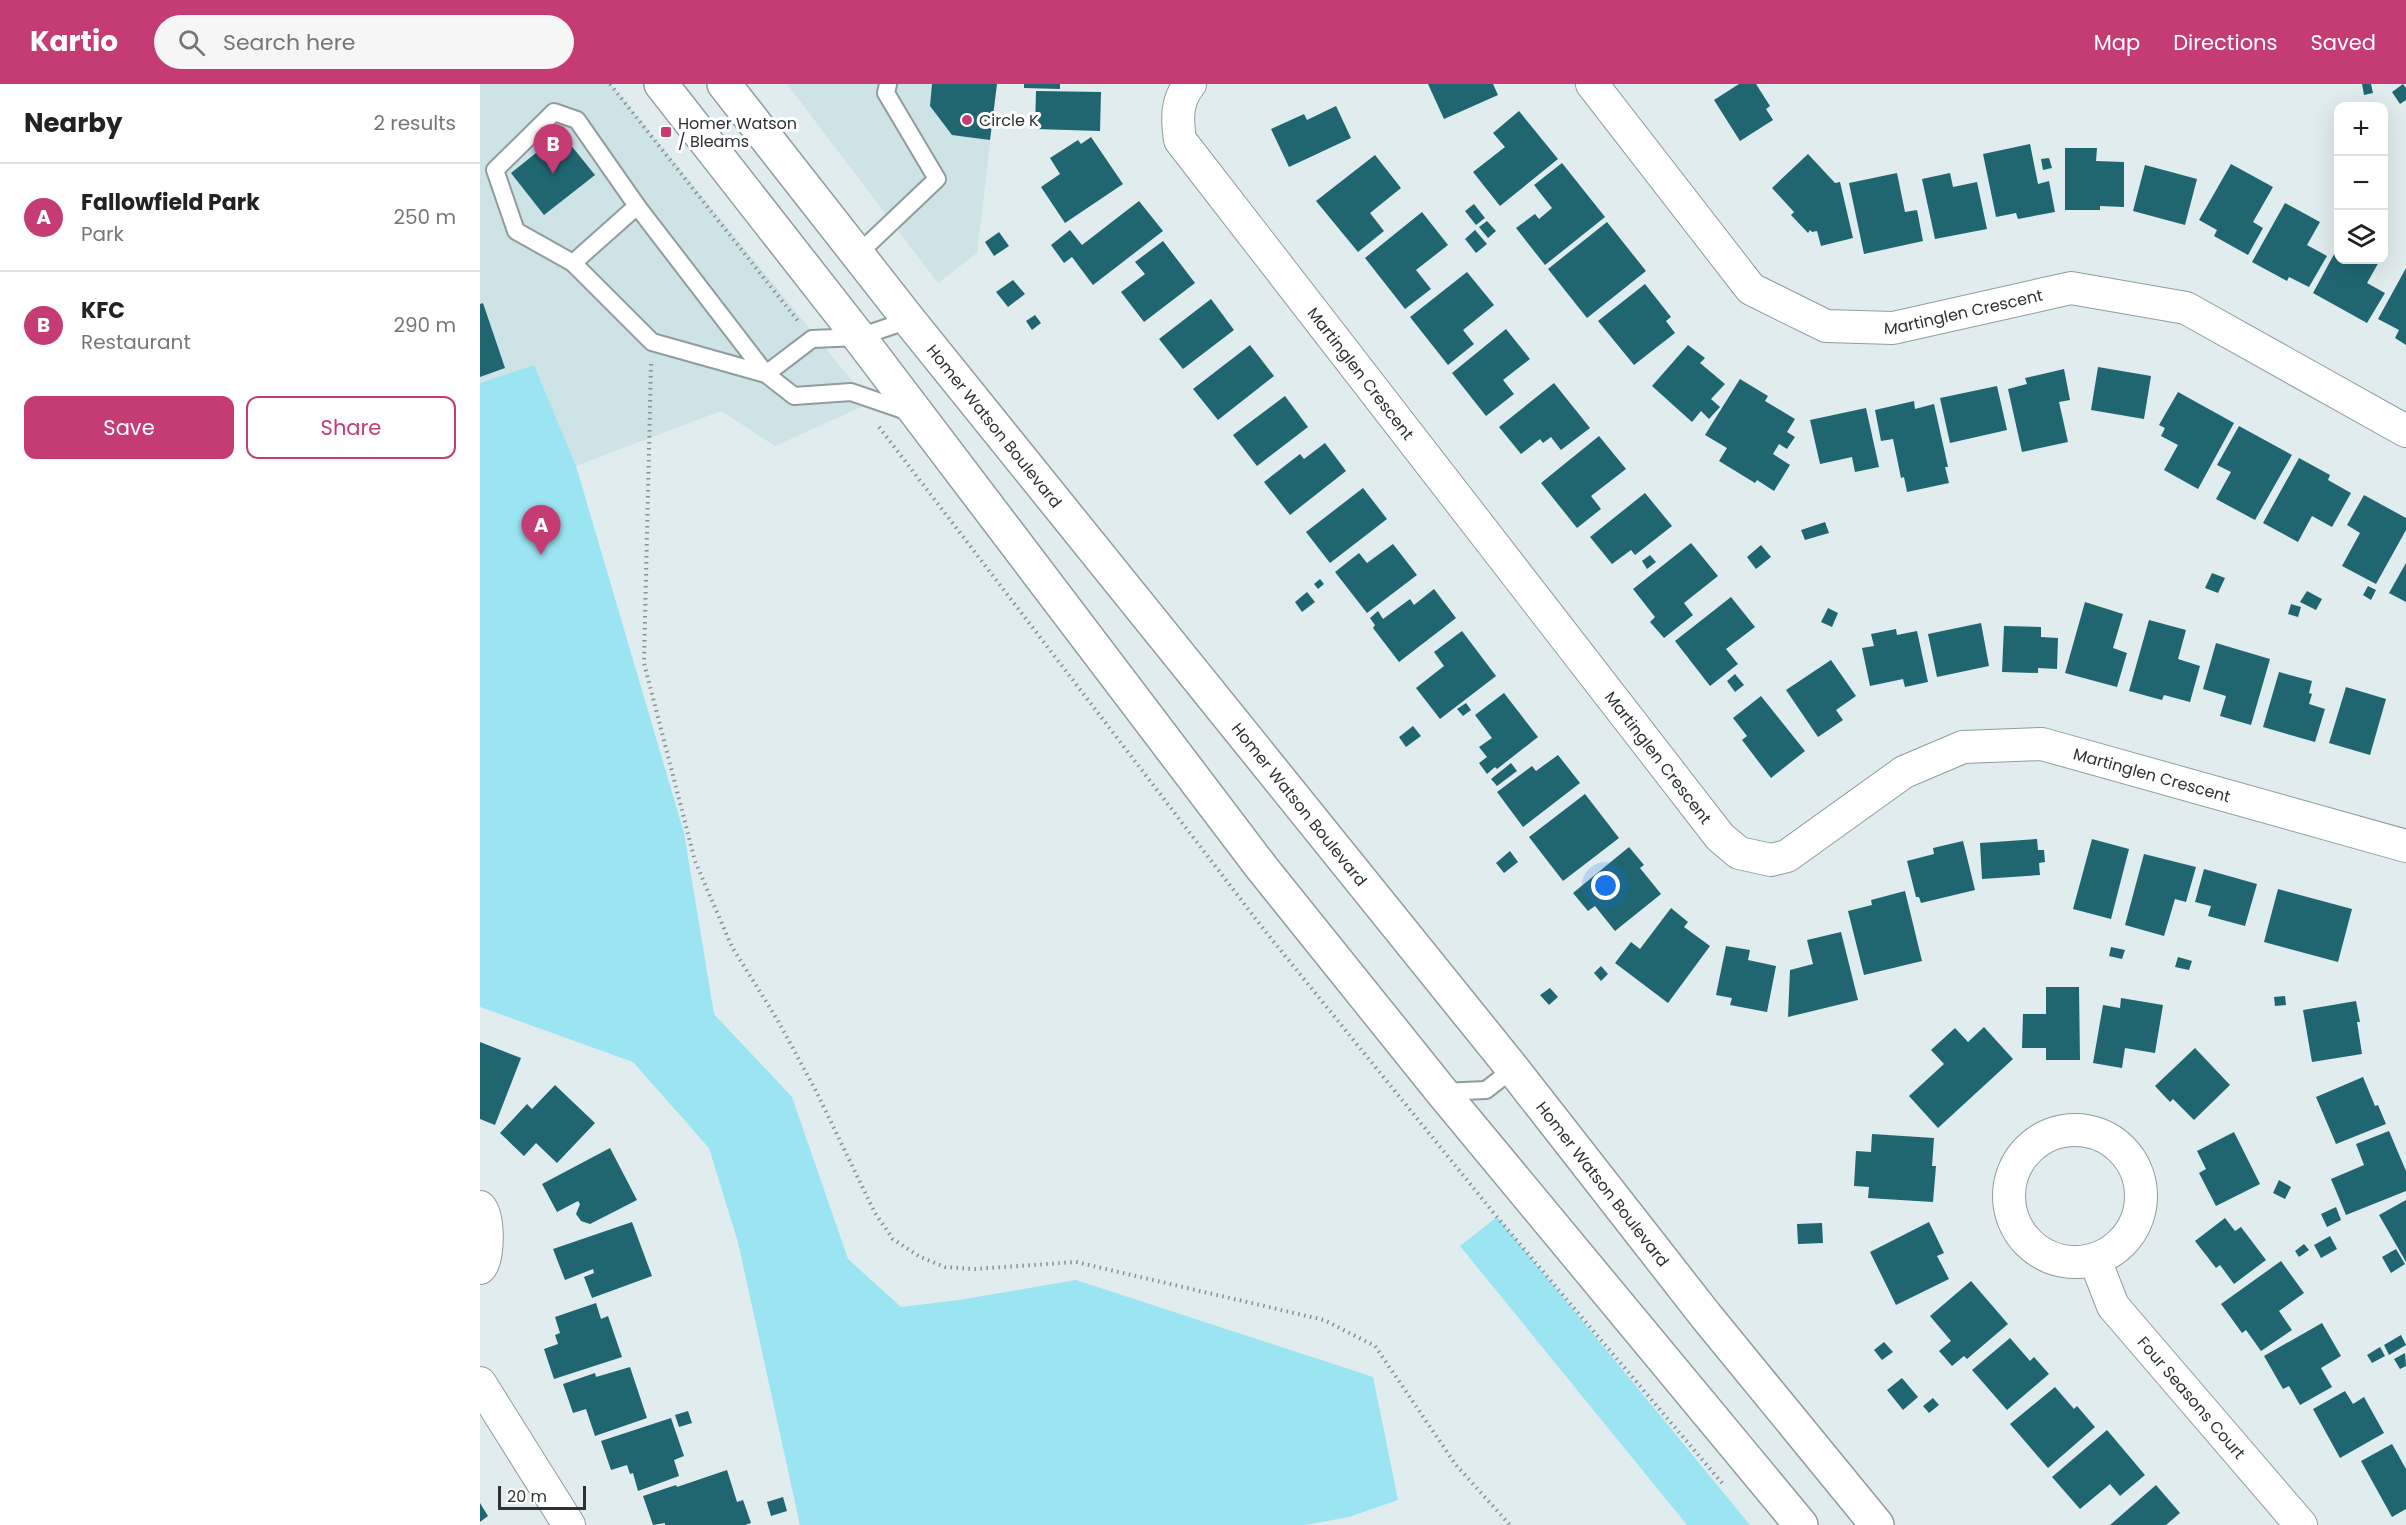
<!DOCTYPE html>
<html lang="en">
<head>
<meta charset="utf-8">
<style>
  body { margin:0; font-family:Poppins,sans-serif; background:#f6f6f6; color:#222 }
  .controls { position:absolute; right:18px; top:18px; display:grid; overflow:hidden; border-radius:12px; box-shadow:0 6px 24px #0002 }
  .controls button { width:54px; height:54px; display:grid; place-items:center; padding:0; border:0; border-bottom:2px solid #e0e0e0; background:#fff; color:#222; font:30px sans-serif }
  .scale { position:absolute; left:18px; bottom:15px; width:88px; box-sizing:border-box; padding-left:6px; border:3px solid #2e3233; border-top:0; font-size:16px; line-height:21px; white-space:nowrap; color:#2e3233; -webkit-text-stroke:4px #fff; paint-order:stroke }
  .you { position:absolute; left:1126px; top:802px; width:21px; height:21px; margin:-15px; border:4px solid #fff; border-radius:50%; background:#1a73e8; box-shadow:0 0 0 9px #1a73e833 }
  .badge { display:grid; place-items:center; width:39px; height:39px; border-radius:50%; background:#c53b74; color:#fff; font-size:20px; font-weight:700 }
  .pin { position:absolute; translate:-50% -50px; filter:drop-shadow(0 2px 3px #0008) }
  .pin::after { content:''; position:absolute; top:32px; width:21px; height:18px; background:inherit; clip-path:polygon(0 0,100% 0,50% 100%) }
  .list { margin:0; padding:0; list-style:none }
  h2 { display:flex; justify-content:space-between; align-items:center; height:78px; margin:0; padding:0 24px; font-size:26px }
  h2 small { font-size:20px; font-weight:400; color:#767676 }
  .list li { display:grid; grid-template-columns:39px 1fr auto; gap:18px; align-items:center; box-sizing:border-box; height:108px; padding:0 24px; border-top:2px solid #e0e0e0 }
  .list b { display:block; font-size:22px; white-space:nowrap }
  .list p { margin:0; font-size:20px; white-space:nowrap; color:#767676 }
  .list em { font-size:20px; font-style:normal; color:#767676 }
  .actions { display:flex; gap:12px; padding:18px 24px }
  .actions a { flex:1; padding:14px 0; border:2px solid #c53b74; border-radius:12px; text-align:center; font-size:21px; color:#c53b74 }
  .actions .main { background:#c53b74; color:#fff }
  .icon { flex:none; width:33px; height:33px; fill:none; stroke:currentColor; stroke-width:2; stroke-linecap:round; stroke-linejoin:round }
  .map { position:relative; flex:none; width:1926px; height:1441px; overflow:hidden }
  header { display:flex; align-items:center; gap:36px; box-sizing:border-box; height:84px; padding:0 30px; background:#c53b74; color:#fff }
  header strong { font-size:28px }
  nav { display:flex; gap:33px; margin-inline-start:auto; font-size:21px }
  .search { width:420px; height:54px; background:#f6f6f6; display:flex; align-items:center; gap:15px; box-sizing:border-box; padding:0 21px; border-radius:33px; color:#767676; font-size:22px }
  main { display:flex }
  aside { flex:1; background:#fff }
  .map>svg:first-child { display:block }
  .built { fill:#cde3e6 }
  .green { fill:#9be4f1 }
  .building { fill:#1f6671 }
  .lines { fill:none; stroke-linecap:round; stroke-linejoin:round }
  .lane-casing { stroke:#909c9e; stroke-width:20 }
  .street-casing { stroke:#909c9e; stroke-width:34 }
  .secondary-casing { stroke:#909c9e; stroke-width:36 }
  .path { stroke:#889092; stroke-width:4; stroke-dasharray:1.5 4.5; stroke-linecap:butt }
  .lane { stroke:#fff; stroke-width:16 }
  .street { stroke:#fff; stroke-width:32 }
  .secondary { stroke:#fff; stroke-width:33 }
  .poi-dot { fill:#c53b74; stroke:#fff; stroke-width:2 }
  .labels { text-anchor:middle; dominant-baseline:central; stroke-width:6; stroke-linejoin:round; paint-order:stroke }
  .poi-label { font-size:16px; fill:#2e3233; stroke:#fff; text-anchor:start }
  .street-label { font-size:16px; fill:#2e3233; stroke:#fff }
</style>
</head>
<body>
<header>
<strong>Kartio</strong>
<div class="search"><svg class="icon" aria-label="search" viewBox="0 0 24 24"><circle cx="10" cy="10" r="6"/><path d="M15 15l6 6"/></svg>Search here</div>
<nav><a>Map</a><a>Directions</a><a>Saved</a></nav>
</header>
<main>
<aside>
<h2>Nearby<small>2 results</small></h2>
<ul class="list">
<li><span class="badge">A</span><div><b>Fallowfield Park</b><p>Park</p></div><em>250 m</em></li>
<li><span class="badge">B</span><div><b>KFC</b><p>Restaurant</p></div><em>290 m</em></li>
</ul>
<div class="actions"><a class="main">Save</a><a>Share</a></div>
</aside>
<div class="map">
<svg width="1926" height="1441" viewBox="0 0 1926 1441">
  <rect width="100%" height="100%" fill="#e0ecee"/>
  <g class="built">
    <polygon points="0,0 131,0 390,319 295,362 241,327 96,382 54,282 0,299"/>
    <polygon points="307,0 517,0 497,169 458,199"/>
  </g>
  <g class="green">
    <polygon points="54,281 96,382 204,749 234,930 312,1013 368,1175 421,1223 479,1216 596,1196 893,1293 918,1416 869,1433 825,1441 320,1441 258,1158 229,1064 153,978 0,923 0,299"/>
    <polygon points="1017,1133 1270,1441 1207,1441 980,1162"/>
  </g>
  <g class="building">
    <polygon points="452,0 517,0 510,56 472,51 450,22"/>
    <polygon points="544,0 580,0 580,5 544,4"/>
    <polygon points="948,0 1013,0 1018,11 964,35"/>
    <polygon points="1259,0 1276,0 1290,22 1286,25 1293,36 1260,57 1234,16"/>
    <polygon points="1882,0 1891,0 1893,9 1884,11"/>
    <polygon points="1923,0 1926,4 1926,16 1920,20 1912,8"/>
    <polygon points="556,7 621,8 620,47 555,45"/>
    <polygon points="856,22 871,54 809,83 791,45 824,30 827,36"/>
    <polygon points="1039,27 1078,75 1020,122 993,88 1025,63 1013,49"/>
    <polygon points="81,49 115,91 64,131 31,89"/>
    <polygon points="611,53 643,100 585,139 561,103 580,90 570,74 598,56 601,60"/>
    <polygon points="1550,60 1558,100 1569,97 1575,128 1538,135 1536,129 1516,133 1503,70"/>
    <polygon points="1585,64 1617,64 1616,77 1644,78 1644,123 1620,122 1620,126 1585,126"/>
    <polygon points="1328,70 1355,99 1360,98 1373,154 1341,162 1337,147 1332,148 1330,146 1328,149 1311,131 1314,128 1292,104"/>
    <polygon points="895,71 921,104 890,129 904,147 878,168 836,117"/>
    <polygon points="1569,74 1572,84 1563,86 1561,75"/>
    <polygon points="1082,79 1125,133 1065,181 1036,144 1055,130 1059,135 1072,124 1054,101"/>
    <polygon points="1751,80 1793,103 1773,138 1783,144 1768,171 1734,152 1737,146 1719,136"/>
    <polygon points="1665,81 1717,95 1705,141 1653,127"/>
    <polygon points="1417,89 1425,128 1437,126 1443,157 1384,170 1369,99"/>
    <polygon points="1470,89 1473,103 1497,98 1507,145 1455,155 1442,95"/>
    <polygon points="659,117 683,147 613,201 592,173 584,179 571,161 590,146 602,161"/>
    <polygon points="1805,119 1840,138 1827,161 1847,172 1829,203 1809,193 1807,197 1772,178"/>
    <polygon points="994,120 1005,134 996,141 985,127"/>
    <polygon points="942,128 968,161 936,186 951,205 925,225 885,174"/>
    <polygon points="1007,137 1016,147 1008,154 999,143"/>
    <polygon points="1127,138 1166,187 1107,234 1068,185"/>
    <polygon points="995,146 1007,160 996,169 985,155"/>
    <polygon points="519,148 529,162 514,172 505,158"/>
    <polygon points="683,157 715,199 664,238 641,208 665,190 655,178"/>
    <polygon points="1858,163 1858,176 1900,176 1887,199 1905,209 1887,239 1833,209"/>
    <polygon points="1926,184 1926,261 1915,254 1919,246 1898,235"/>
    <polygon points="987,188 1014,221 983,246 994,260 968,281 930,233"/>
    <polygon points="533,196 545,210 528,223 516,208"/>
    <polygon points="1165,200 1191,233 1186,237 1195,249 1154,281 1118,237"/>
    <polygon points="731,215 754,246 703,285 679,255"/>
    <polygon points="3,219 25,284 0,293 0,220"/>
    <polygon points="555,231 561,239 552,246 546,237"/>
    <polygon points="1026,245 1050,275 1023,296 1034,310 1006,332 972,289"/>
    <polygon points="770,261 794,292 738,336 713,305"/>
    <polygon points="1208,261 1225,274 1220,279 1245,300 1231,315 1240,323 1229,335 1221,327 1212,338 1172,302"/>
    <polygon points="1618,283 1671,292 1664,335 1611,326"/>
    <polygon points="1584,285 1590,316 1579,318 1588,358 1542,368 1528,305 1547,300 1545,294"/>
    <polygon points="1260,295 1288,312 1285,317 1315,335 1307,348 1315,353 1307,365 1299,360 1293,370 1310,381 1294,407 1277,396 1275,399 1239,377 1247,364 1225,351"/>
    <polygon points="1074,299 1110,344 1081,366 1071,353 1063,359 1060,355 1041,370 1019,343"/>
    <polygon points="1517,302 1527,346 1470,359 1460,314"/>
    <polygon points="1698,308 1754,339 1718,405 1684,386 1698,361 1681,352 1685,344 1679,341"/>
    <polygon points="805,312 828,343 777,382 753,351"/>
    <polygon points="1434,317 1435,325 1454,320 1468,383 1465,383 1469,399 1427,408 1424,393 1421,394 1413,355 1401,357 1395,326"/>
    <polygon points="1386,324 1399,383 1375,388 1372,373 1340,380 1330,336"/>
    <polygon points="1759,342 1812,371 1775,436 1736,415 1751,388 1737,381"/>
    <polygon points="1119,352 1146,385 1111,412 1121,425 1097,444 1061,399"/>
    <polygon points="845,359 866,387 810,431 784,398 820,370 824,375"/>
    <polygon points="1819,374 1850,391 1848,396 1871,409 1852,443 1832,432 1818,458 1783,439"/>
    <polygon points="883,404 907,435 850,479 826,448"/>
    <polygon points="1165,409 1192,442 1155,471 1151,466 1132,480 1110,453"/>
    <polygon points="1884,411 1926,434 1926,446 1896,500 1862,482 1880,449 1867,441"/>
    <polygon points="1345,438 1349,449 1325,456 1321,446"/>
    <polygon points="1211,459 1238,492 1204,519 1213,531 1184,554 1170,538 1175,533 1153,505"/>
    <polygon points="913,460 937,491 887,529 855,488 879,469 887,479"/>
    <polygon points="1281,461 1291,473 1276,485 1267,473"/>
    <polygon points="1170,471 1176,478 1167,485 1162,477"/>
    <polygon points="1926,479 1926,518 1909,509"/>
    <polygon points="1732,489 1745,494 1738,509 1725,504"/>
    <polygon points="840,495 844,500 838,505 834,500"/>
    <polygon points="1888,502 1896,506 1891,516 1883,511"/>
    <polygon points="954,505 976,534 919,578 893,544 895,541 890,534 898,527 903,535 930,515 934,521"/>
    <polygon points="1827,507 1842,515 1836,526 1820,518"/>
    <polygon points="827,508 835,518 822,528 815,518"/>
    <polygon points="1251,513 1275,543 1246,565 1258,580 1230,602 1195,557"/>
    <polygon points="1605,518 1643,530 1633,564 1647,569 1637,603 1585,589"/>
    <polygon points="1811,520 1821,523 1818,533 1808,530"/>
    <polygon points="1348,524 1358,529 1352,543 1341,538"/>
    <polygon points="1669,536 1706,546 1698,575 1720,582 1710,618 1684,611 1682,616 1649,607"/>
    <polygon points="1501,539 1509,582 1457,593 1448,550"/>
    <polygon points="1524,542 1561,543 1561,553 1578,554 1577,585 1558,584 1558,589 1522,588"/>
    <polygon points="1416,545 1417,551 1437,547 1448,598 1425,603 1423,595 1390,602 1382,564 1394,562 1391,550"/>
    <polygon points="982,547 1016,592 960,635 936,604 964,582 954,568"/>
    <polygon points="1736,559 1790,575 1771,641 1740,632 1746,612 1723,605"/>
    <polygon points="1351,576 1376,612 1356,626 1363,636 1338,653 1306,606"/>
    <polygon points="1799,588 1832,597 1829,609 1832,610 1829,620 1845,625 1835,658 1783,643"/>
    <polygon points="1255,590 1264,601 1255,608 1247,597"/>
    <polygon points="1866,603 1906,615 1890,671 1849,659"/>
    <polygon points="1024,609 1058,653 1017,685 1015,683 1007,690 999,679 1007,673 999,663 1012,654 995,631"/>
    <polygon points="1281,612 1325,667 1291,694 1262,656 1267,652 1253,634"/>
    <polygon points="986,619 991,626 983,632 977,625"/>
    <polygon points="933,642 941,652 926,663 919,653"/>
    <polygon points="1078,671 1100,699 1043,743 1017,708 1052,682 1056,687"/>
    <polygon points="1031,679 1037,687 1017,702 1011,695"/>
    <polygon points="1105,710 1139,754 1083,797 1049,753"/>
    <polygon points="1557,755 1558,766 1564,766 1565,778 1559,779 1560,791 1502,795 1500,759"/>
    <polygon points="1612,755 1649,765 1631,835 1593,825"/>
    <polygon points="1483,757 1495,806 1441,819 1439,813 1436,813 1427,777 1454,770 1453,764"/>
    <polygon points="1149,763 1164,781 1160,784 1181,810 1135,847 1115,822 1108,827 1093,809"/>
    <polygon points="1030,767 1038,778 1024,789 1016,779"/>
    <polygon points="1664,770 1716,783 1706,818 1695,815 1684,852 1645,841"/>
    <polygon points="1724,785 1777,800 1765,842 1728,832 1731,822 1715,818"/>
    <polygon points="1798,805 1872,825 1858,878 1784,858"/>
    <polygon points="1425,807 1442,877 1384,891 1368,827 1392,821 1391,816"/>
    <polygon points="1191,824 1208,838 1204,843 1230,862 1188,919 1135,879 1151,858 1160,865"/>
    <polygon points="1361,848 1378,916 1308,933 1310,886 1333,880 1327,856"/>
    <polygon points="1246,862 1270,866 1268,876 1296,882 1287,928 1250,921 1252,914 1236,911"/>
    <polygon points="1631,863 1645,866 1642,875 1629,872"/>
    <polygon points="1698,873 1712,877 1709,886 1695,883"/>
    <polygon points="1121,882 1128,890 1121,897 1114,889"/>
    <polygon points="1566,903 1599,903 1600,976 1566,976 1566,964 1542,964 1543,930 1566,930"/>
    <polygon points="1070,904 1078,913 1069,921 1060,911"/>
    <polygon points="1805,912 1806,921 1795,922 1794,913"/>
    <polygon points="1641,914 1683,921 1675,969 1645,964 1642,984 1613,979 1623,921 1640,924"/>
    <polygon points="1876,917 1880,938 1877,938 1882,970 1832,978 1823,926"/>
    <polygon points="1504,943 1533,975 1458,1044 1429,1012 1464,980 1451,966 1475,944 1488,958"/>
    <polygon points="0,958 41,974 15,1041 0,1035"/>
    <polygon points="1715,964 1750,1001 1714,1036 1693,1015 1690,1018 1675,1002"/>
    <polygon points="1883,993 1895,1022 1898,1021 1906,1040 1856,1060 1836,1013"/>
    <polygon points="75,1001 115,1039 77,1079 56,1059 44,1072 20,1049 47,1020 52,1025"/>
    <polygon points="1909,1047 1926,1087 1926,1107 1866,1131 1851,1095 1884,1081 1876,1060"/>
    <polygon points="1754,1048 1780,1100 1736,1122 1719,1089 1726,1085 1717,1067"/>
    <polygon points="1392,1050 1454,1054 1452,1082 1456,1082 1453,1118 1388,1114 1389,1103 1374,1102 1376,1067 1391,1068"/>
    <polygon points="130,1064 157,1116 110,1140 101,1137 96,1130 100,1120 98,1117 77,1128 62,1100"/>
    <polygon points="1799,1096 1811,1103 1805,1115 1793,1109"/>
    <polygon points="1926,1116 1926,1178 1899,1131"/>
    <polygon points="1856,1123 1861,1136 1847,1143 1841,1130"/>
    <polygon points="1745,1134 1755,1147 1761,1143 1786,1176 1754,1200 1740,1181 1736,1184 1715,1157"/>
    <polygon points="152,1138 172,1192 112,1214 104,1193 114,1189 113,1185 85,1196 73,1165"/>
    <polygon points="1449,1138 1464,1169 1457,1172 1469,1195 1416,1221 1390,1168"/>
    <polygon points="1342,1139 1343,1159 1318,1160 1317,1140"/>
    <polygon points="1850,1152 1857,1165 1841,1174 1834,1161"/>
    <polygon points="1824,1160 1829,1166 1819,1173 1815,1167"/>
    <polygon points="1916,1165 1925,1180 1911,1189 1902,1173"/>
    <polygon points="1801,1177 1824,1209 1799,1227 1812,1246 1781,1267 1766,1246 1762,1249 1741,1220"/>
    <polygon points="1491,1197 1528,1240 1487,1275 1484,1272 1472,1282 1459,1267 1471,1257 1450,1232"/>
    <polygon points="116,1219 121,1235 128,1232 142,1273 74,1295 64,1265 78,1260 75,1251 80,1249 75,1233"/>
    <polygon points="1842,1239 1861,1272 1841,1284 1852,1303 1820,1321 1809,1302 1803,1305 1784,1272"/>
    <polygon points="1921,1251 1926,1261 1909,1271 1904,1261"/>
    <polygon points="1530,1254 1550,1277 1554,1273 1569,1290 1527,1326 1492,1286"/>
    <polygon points="1404,1258 1413,1268 1402,1276 1394,1266"/>
    <polygon points="1900,1263 1905,1272 1892,1279 1887,1271"/>
    <polygon points="1925,1269 1926,1282 1920,1285 1914,1275"/>
    <polygon points="150,1283 167,1334 115,1352 106,1325 93,1329 83,1300 115,1289 116,1293"/>
    <polygon points="1422,1294 1438,1313 1423,1326 1407,1306"/>
    <polygon points="1575,1303 1594,1325 1597,1322 1615,1343 1568,1384 1530,1340"/>
    <polygon points="1865,1307 1873,1320 1884,1313 1904,1349 1860,1374 1833,1325"/>
    <polygon points="1453,1314 1459,1321 1449,1329 1443,1322"/>
    <polygon points="208,1327 212,1339 199,1343 195,1331"/>
    <polygon points="191,1334 204,1372 194,1376 199,1392 158,1407 153,1389 150,1390 147,1381 131,1386 121,1357"/>
    <polygon points="1627,1346 1665,1391 1640,1412 1630,1400 1600,1425 1572,1393"/>
    <polygon points="1912,1360 1926,1385 1926,1425 1912,1433 1881,1377"/>
    <polygon points="247,1386 257,1418 263,1416 271,1439 265,1441 185,1441 185,1439 173,1441 163,1412 196,1401 197,1403"/>
    <polygon points="1676,1401 1700,1429 1686,1441 1630,1441"/>
    <polygon points="303,1413 307,1427 291,1432 287,1418"/>
    <polygon points="0,1419 8,1432 0,1438"/>
  </g>
  <g class="lines">
    <g class="lane-casing">
      <g id="lane">
        <polyline points="379,169 457,95 406,9 408,0"/>
        <polyline points="93,179 36,147 15,86 74,28 97,36 157,122"/>
        <polyline points="429,236 379,253 332,255 286,290 157,122 93,179 172,258 286,290 314,312 371,308 432,329"/>
        <polyline points="962,1008 1006,1006 1033,985"/>
      </g>
    </g>
    <g class="street-casing">
      <g id="street">
        <path id="s1" d="M 710,0 C 696,17 697,35 700,56 L 1240,753 L 1259,769 L 1291,776 L 1307,772 L 1424,688 L 1483,663 L 1562,660 L 1926,762"/>
        <path id="s2" d="M 1112,0 L 1271,205 L 1346,242 L 1413,244 L 1591,204 L 1706,224 L 1926,347"/>
        <circle cx="1595" cy="1112" r="66"/>
        <path d="M 0,1123 C 9,1132 9,1175 0,1184"/>
        <path id="s3" d="M 1615,1176 L 1633,1222 L 1821,1441"/>
        <polyline points="0,1299 89,1441"/>
      </g>
    </g>
    <g class="secondary-casing">
      <g id="secondary">
        <polyline points="181,0 379,253 782,784 962,1008 1321,1441"/>
        <path id="s4" d="M 244,0 L 429,236 L 1033,985 L 1226,1232 L 1397,1441"/>
      </g>
    </g>
    <g class="path">
      <polyline points="130,0 318,237"/>
      <polyline points="171,280 164,579 215,777 252,863 297,935 336,1007 395,1129 413,1155 440,1173 465,1183 495,1185 596,1178 844,1236 895,1262 976,1381 1030,1441"/>
      <polyline points="399,343 785,847 1017,1133 1242,1399"/>
    </g>
    <use href="#lane" class="lane"/>
    <use href="#street" class="street"/>
    <use href="#secondary" class="secondary"/>
  </g>
  <g class="poi-dot">
    <circle cx="487" cy="36" r="6"/>
    <rect x="180" y="42" width="12" height="12" rx="3"/>
  </g>
  <g class="labels">
    <g class="poi-label">
      <text x="499" y="36">Circle K</text>
      <text x="198" y="39">Homer Watson<tspan x="198" dy="18">/ Bleams</tspan></text>
    </g>
    <g class="street-label">
      <text stroke="none"><textPath href="#s2" startOffset="482">Martinglen Crescent</textPath></text>
      <text stroke="none"><textPath href="#s1" startOffset="354">Martinglen Crescent</textPath></text>
      <text stroke="none"><textPath href="#s4" startOffset="436">Homer Watson Boulevard</textPath></text>
      <text stroke="none"><textPath href="#s1" startOffset="840">Martinglen Crescent</textPath></text>
      <text stroke="none"><textPath href="#s1" startOffset="1416">Martinglen Crescent</textPath></text>
      <text stroke="none"><textPath href="#s4" startOffset="922">Homer Watson Boulevard</textPath></text>
      <text stroke="none"><textPath href="#s4" startOffset="1408">Homer Watson Boulevard</textPath></text>
      <text stroke="none"><textPath href="#s3" startOffset="170">Four Seasons Court</textPath></text>
    </g>
  </g>
</svg>
<div class="controls">
<button>+</button>
<button>−</button>
<button><svg class="icon" aria-label="layers" viewBox="0 0 24 24"><path d="M12 4l9 5-9 5-9-5zM3 14l9 5 9-5"/></svg></button>
</div>
<div class="scale">20 m</div>
<div class="you"></div>
<div class="pin badge" style="left:61px;top:471px">A</div>
<div class="pin badge" style="left:73px;top:90px">B</div>
</div>
</main>
</body>
</html>
